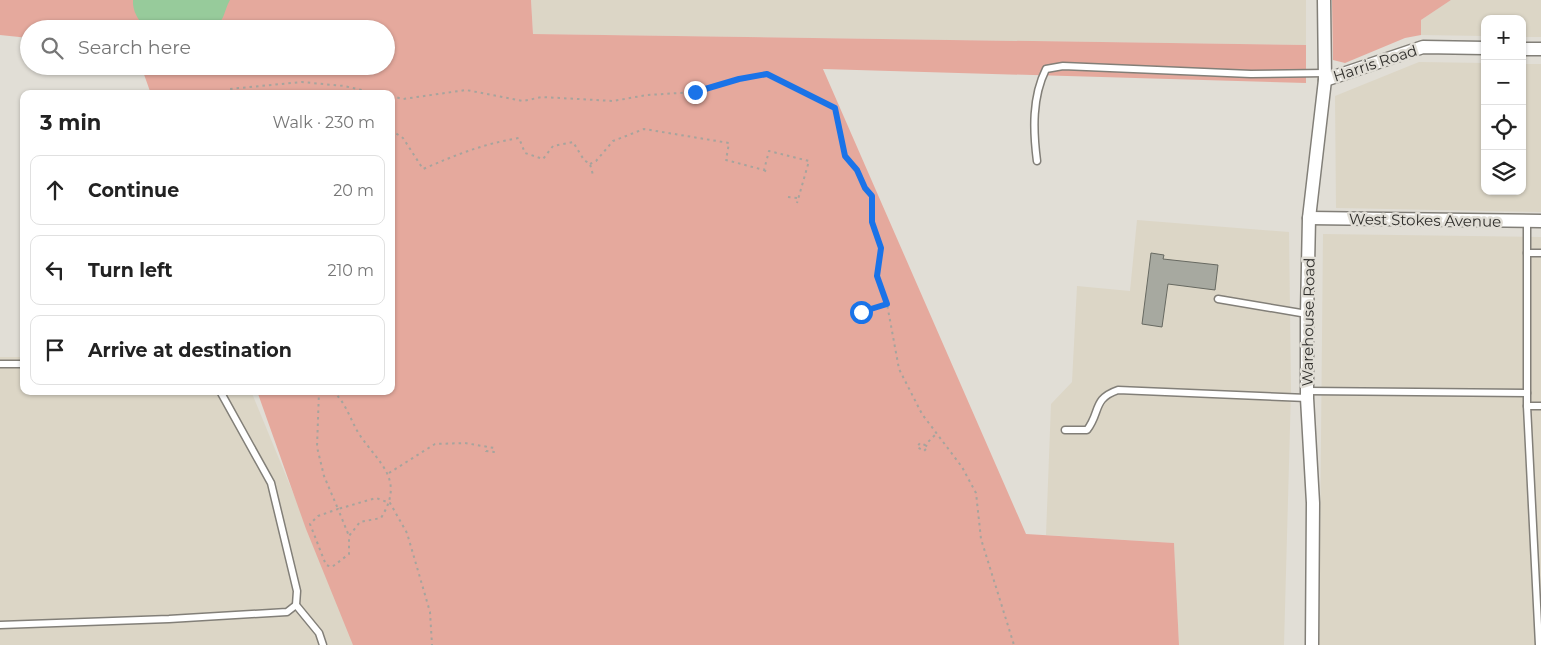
<!DOCTYPE html>
<html lang="en">
<head>
<meta charset="utf-8">
<style>
  body { margin:0; font-family:Montserrat,sans-serif; background:#f2f2f2; color:#222 }
  .controls { position:absolute; right:15px; top:15px; display:grid; overflow:hidden; border-radius:10px; box-shadow:0 1px 4px #0004 }
  .controls button { width:45px; height:45px; display:grid; place-items:center; padding:0; border:0; border-bottom:1px solid #e0e0e0; background:#fff; color:#222; font:25px sans-serif }
  .stop { position:absolute; width:15px; height:15px; margin:-11px; border:4px solid #1a73e8; border-radius:50%; background:#fff }
  .stop.end { background:#1a73e8; border-color:#fff; box-shadow:0 1px 5px #0008 }
  .list { margin:0; padding:0; list-style:none }
  h2 { display:flex; justify-content:space-between; align-items:center; height:65px; margin:0; padding:0 20px; font-size:21px }
  h2 small { font-size:16px; font-weight:400; color:#767676 }
  .list li { display:grid; grid-template-columns:32px 1fr auto; gap:15px; align-items:center; box-sizing:border-box; height:70px; margin:0 10px 10px; padding:0 10px; border:1px solid #e0e0e0; border-radius:10px }
  .list b { display:block; font-size:19px; white-space:nowrap }
  .list em { font-size:16px; font-style:normal; color:#767676 }
  .icon { flex:none; width:28px; height:28px; fill:none; stroke:currentColor; stroke-width:2; stroke-linecap:round; stroke-linejoin:round }
  .map { position:relative; flex:none; width:1541px; height:645px; overflow:hidden }
  .search { position:absolute; background:#fff; box-shadow:0 1px 4px #0004; left:20px; top:20px; width:375px; height:55px; display:flex; align-items:center; gap:12px; box-sizing:border-box; padding:0 18px; border-radius:28px; color:#767676; font-size:19px }
  .panel { position:absolute; background:#fff; box-shadow:0 1px 4px #0004; left:20px; top:90px; width:375px; height:305px; border-radius:10px }
  .map>svg:first-child { display:block }
  .built { fill:#dcd6c6 }
  .green { fill:#e5a99d }
  .water { fill:#97cb9b }
  .building { fill:#a7a9a0; stroke:#676961 }
  .lines { fill:none; stroke-linecap:round; stroke-linejoin:round }
  .service-casing { stroke:#827f78; stroke-width:9 }
  .minor-casing { stroke:#827f78; stroke-width:15 }
  .path { stroke:#a6a49d; stroke-width:2; stroke-dasharray:2.5 4; stroke-linecap:butt }
  .service { stroke:#fff; stroke-width:6 }
  .minor { stroke:#fff; stroke-width:12 }
  .route { stroke:#1a73e8; stroke-width:6 }
  .labels { text-anchor:middle; dominant-baseline:central; stroke-width:5; stroke-linejoin:round; paint-order:stroke }
  .street-label { font-size:15px; fill:#2f2e2b; stroke:#e1ded6 }
</style>
</head>
<body>
<div class="map">
<svg width="1541" height="645" viewBox="0 0 1541 645">
  <rect width="100%" height="100%" fill="#e1ded6"/>
  <g class="built">
    <polygon points="531,0 1306,0 1306,45 533,34"/>
    <polygon points="1451,0 1541,0 1541,37 1522,37 1522,19 1485,19 1485,36 1421,35 1421,20"/>
    <polygon points="1419,62 1485,63 1485,191 1522,191 1522,64 1541,64 1541,212 1336,208 1335,96"/>
    <polygon points="1137,220 1289,232 1291,391 1284,645 1179,645 1174,543 1046,535 1051,404 1072,382 1077,286 1130,291"/>
    <polygon points="1323,234 1541,237 1541,645 1319,645"/>
    <polygon points="0,357 24,357 24,391 251,391 356,645 0,645"/>
  </g>
  <g class="green">
    <polygon points="0,0 531,0 533,34 1306,45 1306,83 823,69 1026,534 1174,543 1179,645 353,645 306,529 257,391 391,391 391,94 151,94 141,66 386,66 386,29 29,29 29,38 0,35"/>
    <polygon points="1332,0 1451,0 1421,20 1421,35 1405,38 1345,63 1333,60"/>
  </g>
  <path class="water" d="M 133,0 L 230,0 C 223,12 225,24 210,29 L 146,29 C 139,21 132,11 133,0 Z"/>
  <polygon class="building" points="1151,253 1164,255 1163,259 1218,265 1215,290 1168,284 1162,327 1142,324"/>
  <g class="lines">
    <g class="service-casing">
      <g id="service">
        <path d="M 1037,161 C 1033,130 1032,97 1046,69 L 1063,66 L 1251,74 L 1325,73"/>
        <polyline points="1527,221 1527,406 1541,406"/>
        <polyline points="1527,253 1541,253"/>
        <polyline points="1218,299 1307,314"/>
        <polyline points="0,364 24,364"/>
        <polyline points="220,391 271,483 297,591 296,605 319,633 323,645"/>
        <polyline points="1307,391 1527,393"/>
        <polyline points="1527,406 1539,645"/>
        <path d="M 1065,430 L 1087,430 C 1101,412 1092,399 1118,390 L 1307,398"/>
        <polyline points="0,625 169,619 287,612 296,605"/>
      </g>
    </g>
    <g class="minor-casing">
      <g id="minor">
        <polyline points="1522,49 1541,49"/>
        <polyline points="1325,80 1423,47 1485,48"/>
        <polyline points="1309,218 1541,221"/>
        <polyline points="1312,645 1313,503 1307,398 1307,314 1309,218 1325,80 1324,0"/>
      </g>
    </g>
    <g class="path">
      <polyline points="226,94 230,89 302,82 344,86 379,94"/>
      <polyline points="391,96 403,99 466,90 523,101 542,97 613,101 647,95 695,92 767,74 812,95 835,109 845,156 857,170 865,189 873,196 872,222 881,248 877,276 887,304 899,369 922,414 962,467 976,493 981,539 1014,645"/>
      <path d="M 391,130 L 403,138 L 423,169 C 456,155 482,144 519,138 L 525,153 L 543,159 L 553,146 L 573,142 L 584,160 L 590,164 L 593,175"/>
      <polyline points="590,164 596,161 613,141 644,129 729,143 726,160 764,170 769,151 809,161 797,203"/>
      <polyline points="764,170 768,173"/>
      <polyline points="788,197 798,198"/>
      <polyline points="861,312 860,317 854,320 853,315 887,304"/>
      <polyline points="319,391 317,447 324,476 338,509 376,498 390,503 407,533 430,612 432,645"/>
      <path d="M 333,391 C 346,403 350,419 359,434 C 380,465 405,479 381,518 L 360,522 L 349,536 L 349,554 L 332,567 L 326,565 L 310,524 L 318,516 L 338,509 L 349,536"/>
      <polyline points="925,445 928,447 924,451 917,447 920,443 925,445 937,433"/>
      <polyline points="389,473 435,444 465,443 494,448 494,452 486,451 486,446"/>
    </g>
    <use href="#service" class="service"/>
    <use href="#minor" class="minor"/>
  </g>
  <g class="lines">
    <polyline class="route" points="695,92 739,79 767,74 835,108 845,156 857,170 865,188 872,196 872,222 881,248 877,276 887,304 861,312"/>
  </g>
  <g class="labels">
    <g class="street-label">
      <text transform="translate(1375 63) rotate(-18)">Harris Road</text>
      <text transform="translate(1425 220) rotate(1)">West Stokes Avenue</text>
      <text transform="translate(1308 322) rotate(-89)">Warehouse Road</text>
    </g>
  </g>
</svg>
<div class="controls">
<button>+</button>
<button>−</button>
<button><svg class="icon" aria-label="locate" viewBox="0 0 24 24"><circle cx="12" cy="12" r="6"/><path d="M12 2v4M12 18v4M2 12h4M18 12h4"/></svg></button>
<button><svg class="icon" aria-label="layers" viewBox="0 0 24 24"><path d="M12 4l9 5-9 5-9-5zM3 14l9 5 9-5"/></svg></button>
</div>
<div class="stop" style="left:861px;top:312px"></div>
<div class="stop end" style="left:695px;top:92px"></div>
<div class="search"><svg class="icon" aria-label="search" viewBox="0 0 24 24"><circle cx="10" cy="10" r="6"/><path d="M15 15l6 6"/></svg>Search here</div>
<section class="panel">
<h2>3 min<small>Walk · 230 m</small></h2>
<ul class="list">
<li><svg class="icon" aria-label="ahead" viewBox="0 0 24 24"><path d="M12 20V5M6 11l6-6 6 6"/></svg><div><b>Continue</b></div><em>20 m</em></li>
<li><svg class="icon" aria-label="left" viewBox="0 0 24 24"><path d="M17 20v-9H6M10 6l-5 5 5 5"/></svg><div><b>Turn left</b></div><em>210 m</em></li>
<li><svg class="icon" aria-label="arrive" viewBox="0 0 24 24"><path d="M6 21V4h12l-3 4 3 4H6"/></svg><div><b>Arrive at destination</b></div></li>
</ul>
</section>
</div>
</body>
</html>
